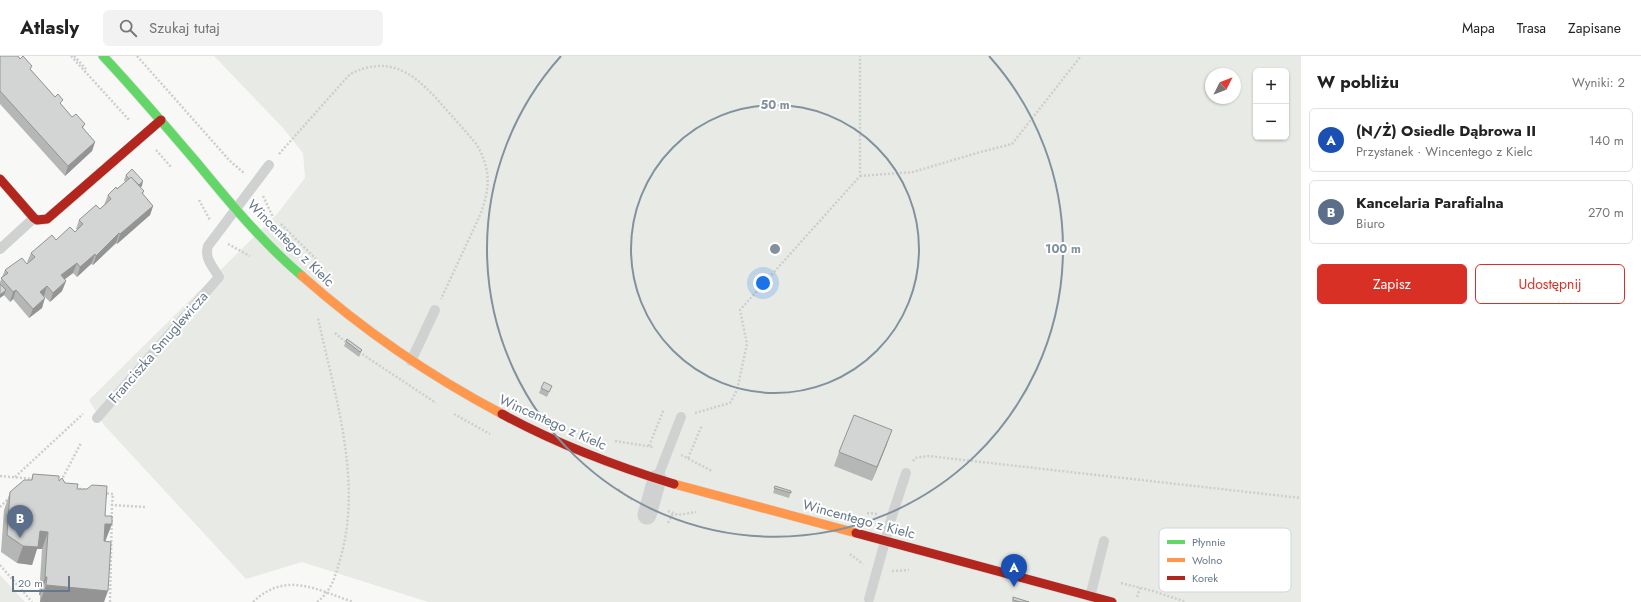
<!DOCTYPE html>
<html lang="pl">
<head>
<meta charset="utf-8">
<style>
  body { margin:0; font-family:Jost,sans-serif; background:#f2f2f2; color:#222 }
  .controls { position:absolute; right:12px; top:12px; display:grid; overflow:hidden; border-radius:6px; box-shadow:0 1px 3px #0004 }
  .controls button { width:36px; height:36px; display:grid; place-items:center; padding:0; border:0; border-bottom:1px solid #e0e0e0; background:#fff; color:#222; font:20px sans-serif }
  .compass { position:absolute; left:1205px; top:12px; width:36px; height:36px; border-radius:50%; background:#fff; box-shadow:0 1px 3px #0004; rotate:48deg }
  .scale { position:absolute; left:12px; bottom:10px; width:58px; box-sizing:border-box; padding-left:4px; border:2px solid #667889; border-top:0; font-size:11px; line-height:14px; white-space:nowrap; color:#667889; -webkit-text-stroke:3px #fff; paint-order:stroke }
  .you { position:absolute; left:763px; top:227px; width:14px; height:14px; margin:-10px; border:3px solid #fff; border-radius:50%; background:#1a73e8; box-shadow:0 0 0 6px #1a73e833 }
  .badge { display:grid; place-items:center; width:26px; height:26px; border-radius:50%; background:#d93025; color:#fff; font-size:13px; font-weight:700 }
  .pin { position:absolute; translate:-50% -33px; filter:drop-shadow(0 1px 2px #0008) }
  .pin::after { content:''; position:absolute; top:21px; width:14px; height:12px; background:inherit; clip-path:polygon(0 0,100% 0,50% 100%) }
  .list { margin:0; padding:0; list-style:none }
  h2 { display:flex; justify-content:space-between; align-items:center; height:52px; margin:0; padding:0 16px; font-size:17px }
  h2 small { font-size:13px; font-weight:400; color:#767676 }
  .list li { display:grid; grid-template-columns:26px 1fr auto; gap:12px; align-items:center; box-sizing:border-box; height:64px; margin:0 8px 8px; padding:0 8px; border:1px solid #e0e0e0; border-radius:6px }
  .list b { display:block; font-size:15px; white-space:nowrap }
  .list p { margin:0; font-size:13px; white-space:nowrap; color:#767676 }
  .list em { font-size:13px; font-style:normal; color:#767676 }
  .actions { display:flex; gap:8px; padding:12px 16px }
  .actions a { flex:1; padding:9px 0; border:1px solid #d93025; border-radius:6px; text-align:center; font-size:14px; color:#d93025 }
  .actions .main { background:#d93025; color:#fff }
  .icon { flex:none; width:22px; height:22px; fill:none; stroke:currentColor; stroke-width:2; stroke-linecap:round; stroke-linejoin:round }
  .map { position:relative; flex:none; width:1301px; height:546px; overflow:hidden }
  header { display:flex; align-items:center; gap:24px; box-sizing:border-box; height:56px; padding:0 20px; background:#fff; border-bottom:1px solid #e0e0e0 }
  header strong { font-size:19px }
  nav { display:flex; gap:22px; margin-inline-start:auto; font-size:14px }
  .search { width:280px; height:36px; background:#f2f2f2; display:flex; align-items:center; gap:10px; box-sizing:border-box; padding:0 14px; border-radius:6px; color:#767676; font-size:15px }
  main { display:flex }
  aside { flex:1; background:#fff }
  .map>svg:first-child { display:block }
  .green { fill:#e8ebe5; fill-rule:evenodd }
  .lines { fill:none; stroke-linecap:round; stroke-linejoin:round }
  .fast-casing { stroke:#d5d6d7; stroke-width:10 }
  .slow-casing { stroke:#d5d6d7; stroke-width:10 }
  .jam-casing { stroke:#d5d6d7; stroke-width:10 }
  .path { stroke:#cececf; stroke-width:2.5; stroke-dasharray:2 2; stroke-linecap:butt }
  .lane { stroke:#d0d2d2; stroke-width:10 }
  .street { stroke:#d0d2d2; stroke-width:19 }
  .fast { stroke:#63d668; stroke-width:9 }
  .slow { stroke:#ff974d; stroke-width:9 }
  .jam { stroke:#b3261e; stroke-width:9 }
  .wall { fill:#b5b6b6 }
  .shaded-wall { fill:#949494 }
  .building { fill:#d3d4d4; stroke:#949494 }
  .ring { fill:none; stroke:#82919e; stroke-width:2 }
  .labels { text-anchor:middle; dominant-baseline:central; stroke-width:4; stroke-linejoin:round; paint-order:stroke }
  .street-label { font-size:14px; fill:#667889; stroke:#fff }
  .key { fill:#fff; stroke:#d1d6dc; stroke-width:1 }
  .key-label { font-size:11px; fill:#667889 }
  .centre { fill:#82919e; stroke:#fff; stroke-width:2 }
  .ring-label { font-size:12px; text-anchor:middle; font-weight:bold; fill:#82919e; stroke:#fff; stroke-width:4; stroke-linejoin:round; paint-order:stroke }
</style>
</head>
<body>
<header>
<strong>Atlasly</strong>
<div class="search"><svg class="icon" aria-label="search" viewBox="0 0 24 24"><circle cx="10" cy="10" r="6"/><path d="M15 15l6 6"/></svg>Szukaj tutaj</div>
<nav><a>Mapa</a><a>Trasa</a><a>Zapisane</a></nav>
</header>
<main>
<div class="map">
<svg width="1301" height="546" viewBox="0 0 1301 546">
  <rect width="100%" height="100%" fill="#f8f8f7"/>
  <g class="green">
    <path d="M 214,0 L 1301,0 L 1301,546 L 428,546 L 302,506 L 246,523 L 104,369 L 89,344 L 277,158 L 305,122 L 303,97 L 283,72 ZM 1256,15 L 1286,15 L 1286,81 L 1256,81 ZM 1211,18 L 1235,18 L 1235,42 L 1211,42 Z"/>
    <polygon points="0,519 25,546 0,546"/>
  </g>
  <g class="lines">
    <g class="fast-casing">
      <path id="fast" d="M 103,0 C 136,35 167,72 198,108 C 230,147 263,187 302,220"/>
    </g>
    <g class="slow-casing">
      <g id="slow">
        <path d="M 302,220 C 363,274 430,320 502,358"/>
        <polyline points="674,428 856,477"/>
      </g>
    </g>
    <g class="jam-casing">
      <g id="jam">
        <polyline points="0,123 34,162 37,164 47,163 161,64"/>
        <path d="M 502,358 C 557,388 615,410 674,428"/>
        <polyline points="856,477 1112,546"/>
      </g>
    </g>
    <g class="path">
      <polyline points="71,0 130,65"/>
      <polyline points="74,0 86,13"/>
      <polyline points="137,0 230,105 245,118"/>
      <polyline points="156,94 171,111"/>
      <path d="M 279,98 L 350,18 C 387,0 410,14 436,42 C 450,58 464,73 477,89 C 491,114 490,131 481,157 L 441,243"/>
      <polyline points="860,120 913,116 977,97 1012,88 1081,0"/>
      <polyline points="263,140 273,161"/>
      <polyline points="199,144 210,164"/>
      <polyline points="281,168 316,203"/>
      <polyline points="228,188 250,200"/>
      <polyline points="335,277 347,287"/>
      <polyline points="359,296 436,347"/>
      <polyline points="695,357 730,347 737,334 747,288 740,254 860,120 860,0"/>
      <polyline points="454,358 490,378"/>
      <polyline points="615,385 653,391"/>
      <polyline points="649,390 664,353"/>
      <polyline points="681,399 712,415"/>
      <polyline points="688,402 702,369"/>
      <polyline points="913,405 915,402 928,400 1301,442"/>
      <polyline points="0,420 33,423"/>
      <polyline points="15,421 83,358"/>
      <polyline points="61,425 81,387"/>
      <polyline points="75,432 86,434"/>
      <polyline points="618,433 632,444"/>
      <polyline points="103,437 113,438 112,449"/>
      <polyline points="0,451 10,441"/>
      <polyline points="668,455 678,459 696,456"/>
      <polyline points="867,457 878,458"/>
      <polyline points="668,467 673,457"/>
      <polyline points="850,498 863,508"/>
      <polyline points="0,509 32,546"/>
      <polyline points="892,515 909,514"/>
      <polyline points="1121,527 1153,535 1186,546"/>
      <polyline points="1137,541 1140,532"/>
      <polyline points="110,546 112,449 145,451"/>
      <path d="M 253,546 C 286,515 315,533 353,546"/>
      <path d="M 317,546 C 331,535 334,524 339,507 C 364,427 335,341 318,262"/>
    </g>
    <g class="lane">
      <polyline points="0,193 34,162"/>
      <polyline points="411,305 435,254"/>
      <path d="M 97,362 L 219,221 C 213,211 204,202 208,190 L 269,109"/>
      <polyline points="657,423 681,361"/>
      <polyline points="1090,541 1104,485"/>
      <polyline points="869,543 892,460 906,417"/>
    </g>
    <polyline class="street" points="647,459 657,423"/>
    <use href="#fast" class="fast"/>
    <use href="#slow" class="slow"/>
    <use href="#jam" class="jam"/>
  </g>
  <g class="wall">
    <polygon points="0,0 31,14 72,61 85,68 83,72 95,86 92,95 65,120 0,48"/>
    <polygon points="126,119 142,130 140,131 144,135 143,138 153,150 150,159 117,188 116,187 93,209 91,208 77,221 73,217 64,224 66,225 62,235 50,246 44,240 42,252 29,262 13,243 10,246 4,239 0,242 0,226 5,214 27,208 28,207 27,206 31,197 56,184 75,176 77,174 76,173 79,164 100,153 104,149 108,139 117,133 125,126 124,124"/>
    <polygon points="346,285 362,294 360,299 359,301 344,290"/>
    <polygon points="552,330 547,341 539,337 541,332"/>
    <polygon points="887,388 872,425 834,410 839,396"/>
    <polygon points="33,418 59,425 77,433 105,460 105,485 104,546 40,546 40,539 39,539 42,493 37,493 32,509 17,507 1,496 4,454 10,436 31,424"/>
    <polygon points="775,430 791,435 789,442 773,437"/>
    <polygon points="1013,541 1029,546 1012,546"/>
  </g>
  <g class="shaded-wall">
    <polygon points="95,86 92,95 65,120 68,110"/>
    <polygon points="143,125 142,130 135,136 137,131"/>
    <polygon points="153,150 150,159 117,188 120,178"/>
    <polygon points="119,177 116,187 93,209 96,200"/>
    <polygon points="95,198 91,208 77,221 80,211"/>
    <polygon points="77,207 73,217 57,229 61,219"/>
    <polygon points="66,225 62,235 50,246 53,237"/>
    <polygon points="47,230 44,240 36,246 40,236"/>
    <polygon points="6,234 4,239 0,242 0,239"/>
    <polygon points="16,234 13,243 10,246 13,236"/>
    <polygon points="45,242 42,252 29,262 33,253"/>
    <polygon points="892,374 887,388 872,425 877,411"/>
    <polygon points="105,468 112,468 105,486 98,485"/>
    <polygon points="40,475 48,476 42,493 37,493 32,509 17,507 23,490"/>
    <polygon points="45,521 47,521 40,539 39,539"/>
    <polygon points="46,529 108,535 104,546 40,546"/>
  </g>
  <g class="building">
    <polygon points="0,0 18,0 20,3 23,0 32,10 30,13 55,41 58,38 63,44 60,47 72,61 76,58 85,68 82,71 95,86 68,110 0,35"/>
    <polygon points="132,113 143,125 139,129 131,121 129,123 126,119"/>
    <polygon points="131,121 144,135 142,137 153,150 120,178 119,177 96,200 95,198 80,211 77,207 61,219 66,225 53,237 47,230 40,236 45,242 33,253 16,234 13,236 1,222 8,217 5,214 22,202 27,208 35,201 31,197 52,179 56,184 70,171 75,176 83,168 79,164 96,149 100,153 111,143 108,139 116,131 117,133"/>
    <polygon points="0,228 6,234 0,239"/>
    <polygon points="347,283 362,294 360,296 346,285"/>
    <polygon points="544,326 552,330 549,336 541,332"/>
    <polygon points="854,359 892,374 877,411 839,396"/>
    <polygon points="33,418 59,420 59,425 62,422 65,427 78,428 77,433 87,433 92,429 107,430 105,460 112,460 112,468 105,468 104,485 111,486 108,535 46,529 47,521 45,521 48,476 40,475 38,491 23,490 7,479 10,436 24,424 32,424"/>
    <polygon points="775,430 791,435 791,437 774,432"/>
    <polygon points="1013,541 1029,546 1020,546 1013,544"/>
  </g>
  <g class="ring">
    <circle cx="775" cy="193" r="144"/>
    <path d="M989 0A288 288 0 1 1 561 0"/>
  </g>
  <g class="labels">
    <g class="street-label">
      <text transform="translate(291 187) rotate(45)">Wincentego z Kielc</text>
      <text transform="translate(158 291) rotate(-49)">Franciszka Smuglewicza</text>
      <text transform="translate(553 366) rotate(24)">Wincentego z Kielc</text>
      <text transform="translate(859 463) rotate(15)">Wincentego z Kielc</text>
    </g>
  </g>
  <rect x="1159" y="472" width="132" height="64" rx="6" class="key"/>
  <rect x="1167" y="484" width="18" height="4" fill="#63d668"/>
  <rect x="1167" y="502" width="18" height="4" fill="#ff974d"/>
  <rect x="1167" y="520" width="18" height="4" fill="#b3261e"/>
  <g class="key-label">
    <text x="1192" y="490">Płynnie</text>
    <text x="1192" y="508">Wolno</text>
    <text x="1192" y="526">Korek</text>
  </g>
  <circle cx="775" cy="193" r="6" class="centre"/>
  <g class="ring-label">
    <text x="775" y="53">50 m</text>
    <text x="1063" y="197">100 m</text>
  </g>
</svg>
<div class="controls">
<button>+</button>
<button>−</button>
</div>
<svg class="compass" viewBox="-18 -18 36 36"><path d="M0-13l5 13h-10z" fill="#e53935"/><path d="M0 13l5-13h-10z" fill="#767676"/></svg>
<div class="scale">20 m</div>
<div class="you"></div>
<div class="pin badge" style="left:1014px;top:531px;background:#1a4fb4">A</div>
<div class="pin badge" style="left:20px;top:482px;background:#5c6f8a">B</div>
</div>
<aside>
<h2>W pobliżu<small>Wyniki: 2</small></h2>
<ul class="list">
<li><span class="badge" style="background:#1a4fb4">A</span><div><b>(N/Ż) Osiedle Dąbrowa II</b><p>Przystanek · Wincentego z Kielc</p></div><em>140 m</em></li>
<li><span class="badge" style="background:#5c6f8a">B</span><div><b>Kancelaria Parafialna</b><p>Biuro</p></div><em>270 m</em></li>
</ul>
<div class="actions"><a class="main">Zapisz</a><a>Udostępnij</a></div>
</aside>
</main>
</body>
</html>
